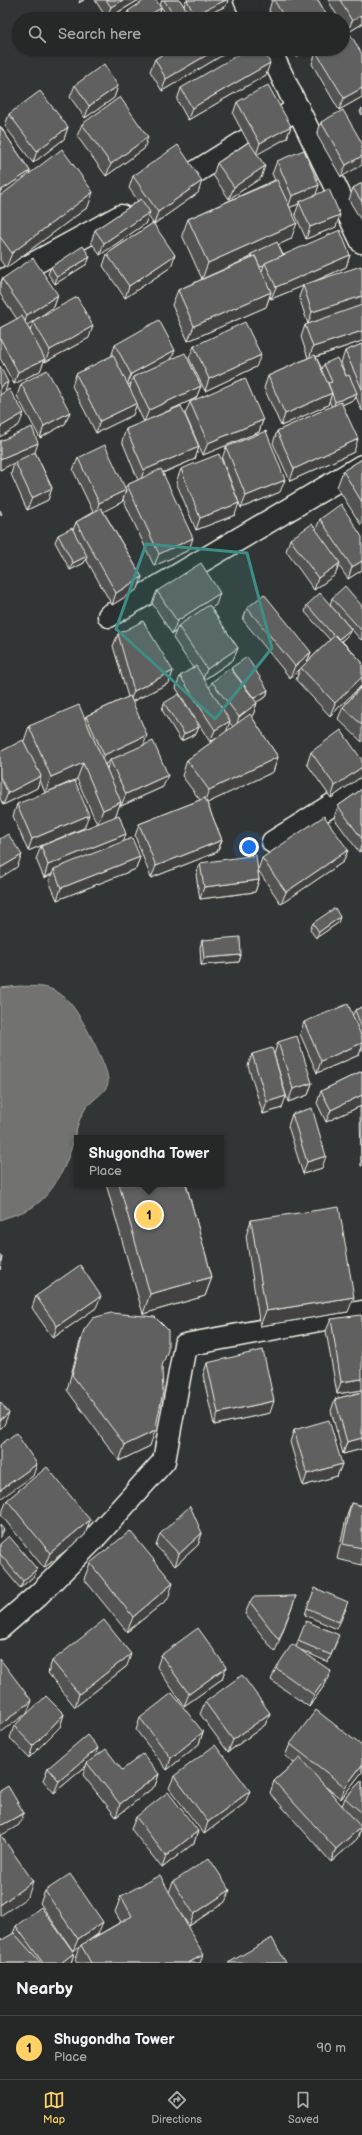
<!DOCTYPE html>
<html lang="en">
<head>
<meta charset="utf-8">
<style>
  body { margin:0; font-family:"Balsamiq Sans",sans-serif; background:#2e3030; color:#f1f3f6 }
  .you { position:absolute; left:249px; top:847px; width:14px; height:14px; margin:-10px; border:3px solid #fff; border-radius:50%; background:#1a73e8; box-shadow:0 0 0 6px #1a73e833 }
  .badge { display:grid; place-items:center; width:26px; height:26px; border-radius:50%; background:#ffd166; color:#111; font-size:13px; font-weight:700 }
  .pin { position:absolute; translate:-50% -50%; border:2px solid #fff; box-shadow:0 1px 4px #0006 }
  .popup { position:absolute; left:74px; top:1135px; width:150px; height:52px; box-sizing:border-box; display:grid; place-content:center; border-radius:0px; background:#262828; filter:drop-shadow(0 1px 3px #0005); font-size:13px; white-space:nowrap; color:#a4a6a8 }
  .popup b { font-size:15px; color:#f1f3f6 }
  .popup::after { content:''; position:absolute; left:50%; top:100%; margin-left:-8px; border:8px solid transparent; border-top-color:#262828 }
  .list { margin:0; padding:0; list-style:none }
  h2 { display:flex; justify-content:space-between; align-items:center; height:52px; margin:0; padding:0 16px; font-size:17px }
  h2 small { font-size:13px; font-weight:400; color:#a4a6a8 }
  .list li { display:grid; grid-template-columns:26px 1fr auto; gap:12px; align-items:center; box-sizing:border-box; height:64px; padding:0 16px; border-top:1px solid #424445 }
  .list b { display:block; font-size:15px; white-space:nowrap }
  .list p { margin:0; font-size:13px; white-space:nowrap; color:#a4a6a8 }
  .list em { font-size:13px; font-style:normal; color:#a4a6a8 }
  .icon { flex:none; width:22px; height:22px; fill:none; stroke:currentColor; stroke-width:2; stroke-linecap:round; stroke-linejoin:round }
  .map { position:relative; flex:none; width:362px; height:1963px; overflow:hidden }
  .search { position:absolute; background:#262828; box-shadow:0 1px 3px #0004; left:12px; right:12px; top:12px; height:44px; display:flex; align-items:center; gap:10px; box-sizing:border-box; padding:0 14px; border-radius:22px; color:#a4a6a8; font-size:15px }
  .sheet { height:116px; background:#262828 }
  nav { display:flex; justify-content:space-around; align-items:center; box-sizing:border-box; height:56px; border-top:1px solid #424445; background:#262828; font-size:11px; color:#a4a6a8 }
  nav a { display:grid; justify-items:center; gap:2px }
  nav .on { color:#ffd166 }
  .map>svg:first-child { display:block }
  .water { fill:#727370; stroke:#a6a5a0 }
  .lines { fill:none; stroke-linecap:round; stroke-linejoin:round }
  .street-casing { stroke:#f4f1e8; stroke-width:25 }
  .secondary-casing { stroke:#f4f1e8; stroke-width:25 }
  .street { stroke:#2a2d2e; stroke-width:22 }
  .secondary { stroke:#2a2d2e; stroke-width:22 }
  .wall { fill:#525352; stroke:#f4f1e8; fill-rule:evenodd }
  .shaded-wall { fill:#424342; stroke:#f4f1e8 }
  .building { fill:#5f605f; stroke:#f4f1e8 }
  .marked { fill:#3d8f86; fill-opacity:0.2; stroke:#3d8f86; stroke-width:3; stroke-linejoin:round }
</style>
</head>
<body>
<div class="map">
<svg width="362" height="1963" viewBox="0 0 362 1963">
  <rect width="100%" height="100%" fill="#323535"/>
  <filter id="ink" filterUnits="userSpaceOnUse"><feTurbulence type="fractalNoise" baseFrequency=".025" numOctaves="2"/><feDisplacementMap in="SourceGraphic" scale="8" xChannelSelector="R" yChannelSelector="G"/><feConvolveMatrix kernelMatrix="1 2 1 2 8 2 1 2 1" color-interpolation-filters="sRGB"/></filter>
  <g filter="url(#ink)">
    <path class="water" d="M 20,986 C 31,987 43,985 53,990 C 59,992 66,998 70,1003 C 80,1014 109,1067 108,1082 C 108,1092 89,1101 84,1111 C 78,1121 76,1131 73,1142 C 67,1166 53,1195 31,1208 C 22,1213 10,1216 0,1220 L 0,988 Z"/>
    <g class="lines">
      <g class="street-casing">
        <g id="street">
          <polyline points="249,9 269,0"/>
          <polyline points="170,188 298,108"/>
          <polyline points="0,282 121,216"/>
          <polyline points="109,616 362,466"/>
          <polyline points="273,842 362,786"/>
          <polyline points="0,1628 38,1595 91,1542 164,1461 185,1345 362,1312"/>
        </g>
      </g>
      <g class="secondary-casing">
        <g id="secondary">
          <polyline points="245,0 254,19"/>
          <polyline points="269,49 362,242"/>
        </g>
      </g>
      <use href="#street" class="street"/>
      <use href="#secondary" class="secondary"/>
    </g>
    <g class="wall">
      <polygon points="95,0 139,0 107,19"/>
      <polygon points="162,0 180,0 185,8 184,6 186,0 228,0 226,6 198,19 191,19 187,12 185,18 184,19 169,19 160,5"/>
      <polygon points="272,0 318,0 329,19 274,19 269,10"/>
      <polygon points="328,0 362,0 362,24 347,33 343,25 343,19 339,19"/>
      <polygon points="161,8 159,14 151,19 126,19 125,18 128,11"/>
      <polygon points="171,49 233,49 162,91 150,71 155,59"/>
      <polygon points="291,49 309,49 296,57"/>
      <polygon points="316,52 362,54 362,97 339,110 312,64"/>
      <polygon points="266,75 188,120 177,100 181,88"/>
      <polygon points="75,85 118,86 114,98 85,118 70,97"/>
      <polygon points="237,102 291,126 287,138 257,154 261,178 229,199 213,175 217,163 248,142 233,114"/>
      <polygon points="362,108 362,115 360,112"/>
      <polygon points="9,114 68,127 64,139 33,163 5,126"/>
      <polygon points="321,122 362,143 341,177 317,135"/>
      <polygon points="82,124 144,149 106,176 77,136"/>
      <polygon points="0,126 30,171 29,174 88,207 6,268 0,260"/>
      <polygon points="277,161 319,185 315,195 336,227 306,239 295,214 299,204 290,207 291,239 278,245 283,255 350,255 346,267 313,282 362,341 316,357 322,369 324,364 346,376 341,363 345,351 362,344 362,411 356,397 355,399 342,405 354,452 290,481 273,443 277,431 332,407 329,401 328,405 281,426 264,388 268,376 308,358 301,337 305,325 308,324 299,297 303,286 271,299 270,296 266,307 188,341 172,305 178,290 249,258 202,279 182,235 188,219 275,180 272,174"/>
      <polygon points="133,176 198,193 154,224 171,267 125,298 103,266 107,254 153,223 148,216 145,224 100,255 91,242 95,230 138,201 129,188"/>
      <polygon points="362,183 362,222 349,200 353,188"/>
      <polygon points="87,264 55,284 48,274 51,267"/>
      <polygon points="2,279 58,295 54,307 27,325 30,331 33,321 89,338 45,362 44,360 40,371 14,384 0,358 0,328 17,319 0,294 0,284"/>
      <path d="M 115,345 L 171,359 L 201,386 L 196,398 L 159,415 L 199,447 L 195,459 L 163,473 L 189,550 L 154,566 L 123,499 L 122,502 L 103,511 L 142,577 L 138,589 L 112,605 L 86,559 L 84,563 L 70,570 L 55,542 L 58,535 L 73,530 L 76,522 L 93,512 L 73,470 L 78,458 L 125,488 L 127,485 L 138,480 L 122,441 L 126,429 L 144,422 L 136,405 L 133,415 L 96,433 L 72,386 L 76,374 L 111,357 ZM 131,383 L 130,388 L 128,385 Z"/>
      <polygon points="194,346 256,367 205,391 189,358"/>
      <polygon points="21,384 70,412 65,424 40,438 17,396"/>
      <polygon points="190,402 263,420 259,432 203,455 185,414"/>
      <polygon points="0,441 35,452 52,488 48,500 27,510 11,474 14,463 0,470"/>
      <polygon points="226,447 280,492 241,508 222,459"/>
      <polygon points="362,459 362,524 361,525 337,487 343,471"/>
      <polygon points="181,469 235,515 196,530 176,482"/>
      <polygon points="320,519 362,570 348,579 339,566 335,575 314,590 286,551 290,539 316,529"/>
      <path d="M 157,591 L 216,605 L 211,608 L 238,648 L 233,660 L 204,680 L 209,688 L 212,682 L 231,669 L 231,668 L 268,690 L 266,697 L 256,702 L 257,703 L 253,715 L 251,716 L 278,757 L 273,772 L 207,803 L 222,840 L 217,852 L 151,878 L 135,836 L 139,824 L 200,800 L 182,776 L 187,760 L 219,737 L 210,742 L 176,688 L 180,676 L 193,668 L 173,638 L 176,631 L 172,634 L 152,603 ZM 229,722 L 233,727 L 226,732 Z"/>
      <polygon points="332,598 362,606 362,639 361,640 330,605"/>
      <polygon points="307,605 351,629 348,635 342,641 362,662 362,685 330,716 296,680 300,669 290,678 243,620 247,608 311,652 307,662 330,640 305,612"/>
      <path d="M 118,634 L 173,671 L 169,683 L 132,702 L 144,745 L 163,787 L 121,806 L 120,804 L 115,817 L 124,841 L 140,857 L 136,869 L 57,900 L 49,881 L 52,874 L 44,878 L 36,859 L 41,846 L 97,824 L 77,779 L 45,793 L 40,780 L 37,788 L 3,805 L 0,798 L 0,752 L 24,741 L 29,726 L 85,719 L 86,716 L 128,697 L 113,646 ZM 109,762 L 107,769 L 105,764 Z"/>
      <polygon points="362,686 362,742 338,719 343,707"/>
      <polygon points="164,703 199,727 196,734 181,741 162,710"/>
      <polygon points="311,752 362,760 362,774 361,777 331,798 307,764"/>
      <polygon points="362,789 362,850 359,852 334,818 338,806"/>
      <polygon points="17,804 84,828 28,851 13,816"/>
      <polygon points="348,850 343,862 281,904 258,870 259,880 255,892 200,899 196,875 200,863 258,870 262,858"/>
      <polygon points="313,923 338,923 316,938 310,930"/>
      <polygon points="202,940 241,955 239,962 201,965 200,947"/>
      <polygon points="362,1007 362,1051 361,1049 359,1055 317,1073 300,1034 304,1022 352,1016 355,1010"/>
      <polygon points="278,1042 312,1083 308,1095 288,1102 274,1054"/>
      <polygon points="252,1054 282,1108 263,1114 248,1066"/>
      <polygon points="362,1071 362,1166 361,1166 360,1109 361,1106 326,1122 317,1103 321,1091"/>
      <polygon points="292,1114 322,1168 303,1174 288,1126"/>
      <polygon points="106,1184 186,1184 212,1277 205,1296 143,1314"/>
      <polygon points="251,1220 348,1312 260,1326 246,1236"/>
      <polygon points="36,1296 96,1308 53,1338 32,1308"/>
      <polygon points="331,1319 362,1390 337,1394 326,1331"/>
      <polygon points="84,1330 162,1367 150,1446 119,1461 67,1390 79,1345"/>
      <polygon points="207,1363 270,1413 214,1425 203,1375"/>
      <polygon points="362,1392 362,1449 343,1454 331,1411 335,1399"/>
      <polygon points="294,1430 342,1464 337,1476 303,1486 290,1442"/>
      <polygon points="7,1500 85,1535 44,1568 1,1515"/>
      <polygon points="351,1503 362,1506 362,1565 337,1559 346,1519"/>
      <polygon points="202,1533 198,1545 175,1566 156,1546 160,1534"/>
      <polygon points="0,1544 34,1576 20,1588 0,1564"/>
      <polygon points="90,1563 168,1599 127,1632 84,1579"/>
      <polygon points="296,1596 275,1652 245,1614 250,1602"/>
      <polygon points="307,1608 346,1609 337,1629 305,1615"/>
      <polygon points="298,1641 337,1641 328,1662 301,1650 326,1683 309,1707 271,1680 276,1668 296,1647"/>
      <polygon points="161,1655 226,1667 222,1679 184,1706 157,1667"/>
      <polygon points="52,1661 127,1666 75,1707 48,1673"/>
      <polygon points="205,1702 270,1713 265,1725 228,1752 200,1714"/>
      <polygon points="64,1714 60,1727 29,1758 10,1738 14,1726"/>
      <polygon points="140,1718 203,1732 199,1744 167,1770 136,1730"/>
      <polygon points="290,1744 362,1746 362,1772 341,1799 326,1787 342,1806 345,1798 362,1780 362,1830 361,1828 357,1839 331,1862 270,1793 274,1781 294,1763 285,1756"/>
      <polygon points="94,1758 122,1770 159,1774 155,1786 116,1817 83,1775 86,1766 54,1793 43,1780 48,1768"/>
      <polygon points="174,1776 245,1803 204,1834 169,1788"/>
      <polygon points="136,1817 198,1831 194,1843 162,1868 131,1829"/>
      <polygon points="173,1882 225,1902 189,1926 181,1914 200,1963 77,1963 75,1960 80,1947 73,1951 40,1903 45,1891 98,1934 91,1939 121,1922 115,1912 121,1896 169,1892"/>
      <polygon points="16,1926 74,1953 71,1963 0,1963"/>
    </g>
    <g class="shaded-wall">
      <polygon points="80,0 84,0 79,3"/>
      <polygon points="123,0 139,0 106,19 111,7"/>
      <polygon points="226,0 228,0 226,6 198,19 193,19 194,15"/>
      <polygon points="161,8 159,14 151,19 143,19"/>
      <polygon points="187,11 185,18 184,19 176,19"/>
      <polygon points="362,15 362,24 347,33 352,21"/>
      <polygon points="217,49 233,49 162,91 166,79"/>
      <polygon points="299,49 309,49 296,57"/>
      <polygon points="270,63 266,75 188,120 192,108"/>
      <polygon points="118,86 114,98 85,118 89,106"/>
      <polygon points="362,88 362,97 339,110 344,98"/>
      <polygon points="291,126 287,138 256,155 260,143"/>
      <polygon points="68,127 64,139 33,163 37,151"/>
      <polygon points="148,137 144,149 106,176 111,164"/>
      <polygon points="362,156 362,165 341,177 346,165"/>
      <polygon points="265,166 261,178 229,199 234,187"/>
      <polygon points="30,171 24,186 0,203 0,191"/>
      <polygon points="202,181 198,193 154,224 158,212"/>
      <polygon points="319,185 315,197 299,202 299,204 288,208 292,196"/>
      <polygon points="93,192 88,207 6,268 12,253"/>
      <polygon points="150,212 145,224 100,255 104,243"/>
      <polygon points="340,215 336,227 306,239 310,227"/>
      <polygon points="297,223 291,239 252,257 251,254 249,258 202,279 208,263"/>
      <polygon points="175,255 171,267 125,298 129,286"/>
      <polygon points="350,255 346,267 304,286 303,285 303,286 271,299 276,287"/>
      <polygon points="90,257 87,264 55,284 57,277"/>
      <polygon points="264,265 262,271 257,268"/>
      <polygon points="271,292 266,307 188,341 194,326"/>
      <polygon points="58,295 54,307 23,328 27,315"/>
      <polygon points="362,296 362,307 308,324 312,312"/>
      <polygon points="93,326 89,338 45,362 50,350"/>
      <polygon points="362,331 362,341 309,359 313,347"/>
      <polygon points="175,350 170,362 133,377 131,383 127,386 131,374"/>
      <polygon points="261,355 256,367 205,391 209,379"/>
      <polygon points="45,359 40,371 14,384 18,372"/>
      <polygon points="8,382 4,395 0,397 0,387"/>
      <polygon points="201,386 196,398 144,422 149,410"/>
      <polygon points="332,393 328,405 281,426 285,414"/>
      <polygon points="357,393 355,399 333,409 335,402"/>
      <polygon points="137,403 133,415 96,433 100,421"/>
      <polygon points="70,412 65,424 40,438 44,426"/>
      <polygon points="24,413 19,425 0,437 0,427"/>
      <polygon points="263,420 259,432 203,455 208,443"/>
      <polygon points="358,439 354,452 290,481 294,469"/>
      <polygon points="38,443 34,455 15,462 14,463 0,470 0,459"/>
      <polygon points="199,447 195,459 140,482 144,470"/>
      <polygon points="285,480 280,492 241,508 246,496"/>
      <polygon points="52,488 48,500 27,510 32,498"/>
      <polygon points="126,490 122,502 95,516 99,503"/>
      <polygon points="239,503 235,515 196,530 200,518"/>
      <polygon points="193,538 189,550 154,566 159,554"/>
      <polygon points="87,556 84,563 70,570 73,563"/>
      <polygon points="362,561 362,570 348,579 352,567"/>
      <polygon points="340,563 335,575 314,590 318,578"/>
      <polygon points="142,577 138,589 112,605 116,593"/>
      <polygon points="220,593 216,605 179,629 178,626 176,631 172,634 177,621"/>
      <polygon points="351,629 348,635 335,647 338,640"/>
      <polygon points="238,648 233,660 202,681 207,669"/>
      <polygon points="311,652 306,664 290,678 295,666"/>
      <polygon points="173,671 169,683 129,703 134,691"/>
      <polygon points="362,677 362,685 330,716 335,703"/>
      <polygon points="268,690 266,697 251,705 253,699"/>
      <polygon points="257,703 253,715 235,730 239,717"/>
      <polygon points="230,721 226,733 210,742 215,730"/>
      <polygon points="199,727 196,734 181,741 184,734"/>
      <polygon points="147,735 143,747 110,760 109,762 99,767 104,755"/>
      <polygon points="278,757 273,772 203,805 209,790"/>
      <polygon points="83,763 77,779 45,793 51,777"/>
      <polygon points="362,767 362,774 361,777 331,798 335,786"/>
      <polygon points="168,775 163,787 121,806 126,794"/>
      <polygon points="41,776 37,788 3,805 8,793"/>
      <polygon points="121,802 115,817 97,825 103,810"/>
      <polygon points="89,815 84,828 28,851 32,839"/>
      <polygon points="126,834 122,846 54,869 52,874 44,878 48,865"/>
      <polygon points="222,840 217,852 151,878 156,866"/>
      <polygon points="362,843 362,850 359,852"/>
      <polygon points="348,850 343,862 281,904 286,892"/>
      <polygon points="22,855 17,867 0,878 0,868"/>
      <polygon points="140,857 136,869 57,900 61,888"/>
      <polygon points="259,880 255,892 200,899 204,887"/>
      <polygon points="340,917 338,923 316,938 319,932"/>
      <polygon points="241,955 239,962 201,965 204,958"/>
      <polygon points="362,1043 362,1047 359,1055 317,1073 321,1061"/>
      <polygon points="312,1083 308,1095 288,1102 293,1089"/>
      <polygon points="362,1095 362,1102 361,1106 326,1122 331,1110"/>
      <polygon points="286,1096 282,1108 263,1114 267,1102"/>
      <polygon points="326,1156 322,1168 303,1174 307,1162"/>
      <polygon points="212,1277 205,1296 143,1314 150,1294"/>
      <polygon points="101,1296 96,1308 53,1338 57,1326"/>
      <polygon points="354,1297 348,1312 260,1326 266,1311"/>
      <polygon points="362,1379 362,1390 337,1394 341,1382"/>
      <polygon points="274,1401 270,1413 214,1425 218,1413"/>
      <polygon points="9,1413 4,1425 0,1429 0,1420"/>
      <polygon points="155,1431 150,1446 119,1461 125,1445"/>
      <polygon points="362,1438 362,1449 343,1454 347,1442"/>
      <polygon points="37,1464 33,1476 0,1499 0,1490"/>
      <polygon points="342,1464 337,1476 303,1486 307,1474"/>
      <polygon points="90,1520 85,1535 44,1568 50,1553"/>
      <polygon points="4,1530 0,1538 0,1533"/>
      <polygon points="202,1533 198,1545 175,1566 179,1554"/>
      <polygon points="37,1569 34,1576 20,1588 23,1581"/>
      <polygon points="173,1583 168,1599 127,1632 133,1617"/>
      <polygon points="131,1654 127,1666 75,1707 79,1694"/>
      <polygon points="226,1667 222,1679 184,1706 189,1694"/>
      <polygon points="331,1671 326,1683 309,1707 314,1695"/>
      <polygon points="32,1701 27,1713 0,1733 0,1726 1,1724"/>
      <polygon points="270,1713 265,1725 228,1752 233,1740"/>
      <polygon points="64,1714 60,1727 29,1758 33,1746"/>
      <polygon points="203,1732 199,1744 167,1770 171,1758"/>
      <polygon points="98,1748 94,1760 87,1763 86,1766 54,1793 59,1781"/>
      <polygon points="362,1765 362,1772 341,1799 345,1787"/>
      <polygon points="159,1774 155,1786 116,1817 120,1804"/>
      <polygon points="250,1791 245,1803 204,1834 208,1822"/>
      <polygon points="24,1813 19,1825 0,1836 0,1826"/>
      <polygon points="361,1827 357,1839 331,1862 336,1849"/>
      <polygon points="198,1831 194,1843 162,1868 166,1856"/>
      <polygon points="33,1881 28,1897 0,1916 0,1905"/>
      <polygon points="230,1890 225,1902 189,1926 194,1914"/>
      <polygon points="103,1922 98,1934 81,1946 81,1945 80,1947 73,1951 78,1939"/>
      <polygon points="74,1953 71,1963 61,1963"/>
      <polygon points="203,1955 200,1963 188,1963"/>
    </g>
    <g class="building">
      <polygon points="106,0 123,0 111,7"/>
      <polygon points="145,0 156,0 161,8 143,19 132,19 128,11"/>
      <polygon points="164,0 180,0 187,11 176,19"/>
      <polygon points="187,0 226,0 194,15"/>
      <polygon points="274,0 318,0 329,19 285,19"/>
      <polygon points="340,0 362,0 362,15 352,21"/>
      <polygon points="233,13 236,19 223,19"/>
      <polygon points="349,32 362,54 362,88 344,98 316,52 321,49 343,49 343,36"/>
      <polygon points="171,49 217,49 166,79 155,59"/>
      <polygon points="248,49 263,49 270,63 192,108 181,88"/>
      <polygon points="104,64 118,86 89,106 75,85"/>
      <polygon points="268,85 291,126 260,143 237,102"/>
      <polygon points="40,91 68,127 37,151 9,114"/>
      <polygon points="120,97 148,137 111,164 82,124"/>
      <polygon points="343,110 362,143 362,156 346,165 321,122"/>
      <polygon points="0,126 30,171 0,191"/>
      <polygon points="249,142 265,166 234,187 217,163"/>
      <polygon points="178,145 202,181 158,212 133,176"/>
      <polygon points="62,149 93,192 12,253 0,237 0,196"/>
      <polygon points="304,150 319,185 292,196 277,161"/>
      <polygon points="277,180 297,223 208,263 188,219"/>
      <polygon points="362,183 362,202 353,188"/>
      <polygon points="329,189 340,215 310,227 299,202"/>
      <polygon points="141,199 150,212 104,243 95,230"/>
      <polygon points="153,223 175,255 129,286 107,254"/>
      <polygon points="340,230 350,255 276,287 265,263"/>
      <polygon points="277,242 283,255 265,263 264,265 260,267 255,256 252,257 251,254"/>
      <polygon points="83,246 90,257 57,277 51,267"/>
      <polygon points="255,256 271,292 194,326 178,290"/>
      <polygon points="33,258 58,295 27,315 2,279"/>
      <polygon points="361,266 362,269 362,296 312,312 303,285"/>
      <polygon points="77,297 93,326 50,350 33,321"/>
      <polygon points="362,305 362,331 313,347 305,325"/>
      <polygon points="22,316 45,359 18,372 0,338 0,328"/>
      <polygon points="159,320 175,350 131,374 115,345"/>
      <polygon points="245,322 261,355 209,379 194,346"/>
      <polygon points="362,344 362,389 345,351"/>
      <polygon points="185,353 201,386 149,410 133,377"/>
      <polygon points="113,355 137,403 100,421 76,374"/>
      <polygon points="315,355 332,393 285,414 268,376"/>
      <polygon points="337,358 346,376 349,375 357,393 335,402 332,394 332,393 328,383 332,382 324,364"/>
      <polygon points="0,366 8,382 0,387"/>
      <polygon points="47,370 70,412 44,426 21,384"/>
      <polygon points="245,378 263,420 208,443 190,402"/>
      <polygon points="9,389 24,413 0,427 0,395"/>
      <polygon points="341,402 358,439 294,469 277,431"/>
      <polygon points="181,406 199,447 144,470 126,429"/>
      <polygon points="32,427 38,443 0,459 0,441"/>
      <polygon points="266,431 285,480 246,496 226,447"/>
      <polygon points="105,445 126,490 99,503 78,458"/>
      <polygon points="35,452 52,488 32,498 15,462"/>
      <polygon points="219,454 239,503 200,518 181,469"/>
      <polygon points="362,459 362,502 343,471"/>
      <polygon points="161,469 193,538 159,554 127,485"/>
      <polygon points="341,504 362,537 362,561 352,567 320,519"/>
      <polygon points="101,508 142,577 116,593 76,522"/>
      <polygon points="0,510 2,514 0,515"/>
      <polygon points="312,524 340,563 318,578 290,539"/>
      <polygon points="72,528 87,556 73,563 58,535"/>
      <polygon points="201,563 220,593 177,621 157,591"/>
      <polygon points="345,586 362,606 362,631 332,598"/>
      <polygon points="320,593 351,629 339,639 335,635 334,636 307,605"/>
      <polygon points="264,594 311,652 295,666 247,608"/>
      <polygon points="209,605 238,648 207,669 178,626"/>
      <polygon points="143,621 173,671 134,691 118,634"/>
      <polygon points="335,635 362,662 362,677 335,703 301,668"/>
      <polygon points="247,657 268,690 254,698 231,668"/>
      <polygon points="196,666 230,721 215,730 180,676"/>
      <polygon points="230,668 257,703 239,717 212,682"/>
      <polygon points="362,686 362,725 343,707"/>
      <polygon points="179,694 199,727 184,734 164,703"/>
      <polygon points="130,696 147,735 104,755 86,716"/>
      <polygon points="79,705 121,802 103,810 83,763 51,777 29,726"/>
      <polygon points="250,714 278,757 209,790 187,760"/>
      <polygon points="341,730 362,760 362,767 335,786 311,752"/>
      <polygon points="23,740 41,776 8,793 0,777 0,752"/>
      <polygon points="153,741 168,775 126,794 110,760"/>
      <polygon points="75,781 89,815 32,839 17,804"/>
      <polygon points="362,789 362,839 338,806"/>
      <polygon points="205,798 222,840 156,866 139,824"/>
      <polygon points="119,815 126,834 48,865 41,846"/>
      <polygon points="324,816 348,850 286,892 262,858"/>
      <polygon points="8,834 22,855 0,868 0,839"/>
      <polygon points="132,838 140,857 61,888 54,869"/>
      <polygon points="256,855 259,880 204,887 200,863"/>
      <polygon points="335,908 340,917 319,932 313,923"/>
      <polygon points="240,937 241,955 204,958 202,940"/>
      <polygon points="348,1004 362,1038 362,1043 321,1061 304,1022"/>
      <polygon points="362,1007 362,1028 355,1010"/>
      <polygon points="297,1036 312,1083 293,1089 278,1042"/>
      <polygon points="272,1048 286,1096 267,1102 252,1054"/>
      <polygon points="362,1071 362,1095 331,1110 321,1091"/>
      <polygon points="312,1108 326,1156 307,1162 292,1114"/>
      <polygon points="119,1184 186,1184 212,1277 150,1294"/>
      <polygon points="339,1207 354,1297 266,1311 251,1220"/>
      <polygon points="0,1256 2,1256 0,1270"/>
      <polygon points="80,1265 101,1296 57,1326 36,1296"/>
      <polygon points="111,1313 155,1317 168,1330 168,1350 162,1366 163,1392 155,1431 125,1445 72,1375 84,1330 93,1318"/>
      <polygon points="361,1315 362,1319 362,1379 341,1382 331,1319"/>
      <polygon points="263,1350 274,1401 218,1413 207,1363"/>
      <polygon points="362,1392 362,1438 347,1442 335,1399"/>
      <polygon points="0,1402 9,1413 0,1420"/>
      <polygon points="329,1420 342,1464 307,1474 294,1430"/>
      <polygon points="16,1433 37,1464 0,1490 0,1445"/>
      <polygon points="47,1467 90,1520 50,1553 7,1500"/>
      <polygon points="351,1503 362,1506 362,1548 343,1544"/>
      <polygon points="190,1506 202,1533 179,1554 160,1534"/>
      <polygon points="0,1525 4,1530 0,1533"/>
      <polygon points="130,1531 173,1583 133,1617 90,1563"/>
      <polygon points="9,1536 37,1569 23,1581 0,1554 0,1544"/>
      <polygon points="315,1588 348,1602 339,1622 307,1608"/>
      <polygon points="296,1596 279,1640 250,1602 253,1597"/>
      <polygon points="104,1620 131,1654 79,1694 52,1661"/>
      <polygon points="306,1621 339,1635 331,1655 298,1641"/>
      <polygon points="198,1628 226,1667 189,1694 161,1655"/>
      <polygon points="292,1644 331,1671 314,1695 276,1668"/>
      <polygon points="0,1659 32,1701 1,1724 0,1723"/>
      <polygon points="242,1675 270,1713 233,1740 205,1702"/>
      <polygon points="172,1693 203,1732 171,1758 140,1718"/>
      <polygon points="46,1696 64,1714 33,1746 14,1726"/>
      <polygon points="316,1710 362,1746 362,1765 345,1787 290,1744"/>
      <polygon points="87,1735 98,1748 59,1781 48,1768"/>
      <polygon points="215,1745 250,1791 208,1822 174,1776"/>
      <polygon points="106,1749 122,1770 143,1754 159,1774 120,1804 87,1763"/>
      <polygon points="300,1758 361,1827 336,1849 274,1781"/>
      <polygon points="362,1780 362,1813 345,1798"/>
      <polygon points="8,1786 24,1813 0,1826 0,1791"/>
      <polygon points="168,1792 198,1831 166,1856 136,1817"/>
      <polygon points="0,1834 33,1881 0,1905"/>
      <polygon points="209,1858 230,1890 194,1914 173,1882"/>
      <polygon points="70,1874 103,1922 78,1939 45,1891"/>
      <polygon points="160,1875 203,1955 188,1963 91,1963 81,1945 132,1916 121,1896"/>
      <polygon points="41,1907 74,1953 61,1963 43,1963 16,1926"/>
      <polygon points="14,1933 41,1963 0,1963 0,1941"/>
      <polygon points="272,1938 286,1963 228,1963"/>
    </g>
  </g>
  <path class="marked" d="M 146,544 L 247,553 L 272,648 L 215,719 L 116,629 Z"/>
</svg>
<div class="you"></div>
<div class="pin badge" style="left:149px;top:1215px">1</div>
<div class="popup"><b>Shugondha Tower</b>Place</div>
<div class="search"><svg class="icon" aria-label="search" viewBox="0 0 24 24"><circle cx="10" cy="10" r="6"/><path d="M15 15l6 6"/></svg>Search here</div>
</div>
<section class="sheet">
<h2>Nearby<small></small></h2>
<ul class="list">
<li><span class="badge">1</span><div><b>Shugondha Tower</b><p>Place</p></div><em>90 m</em></li>
</ul>
</section>
<nav>
<a class="on"><svg class="icon" aria-label="map" viewBox="0 0 24 24"><path d="M3 6l6-2 6 2 6-2v14l-6 2-6-2-6 2zM9 4v14M15 6v14"/></svg>Map</a>
<a><svg class="icon" aria-label="directions" viewBox="0 0 24 24"><path d="M12 3l9 9-9 9-9-9zM9 14v-3h6M13 9l2 2-2 2"/></svg>Directions</a>
<a><svg class="icon" aria-label="saved" viewBox="0 0 24 24"><path d="M7 4h10v16l-5-4-5 4z"/></svg>Saved</a>
</nav>
</body>
</html>
